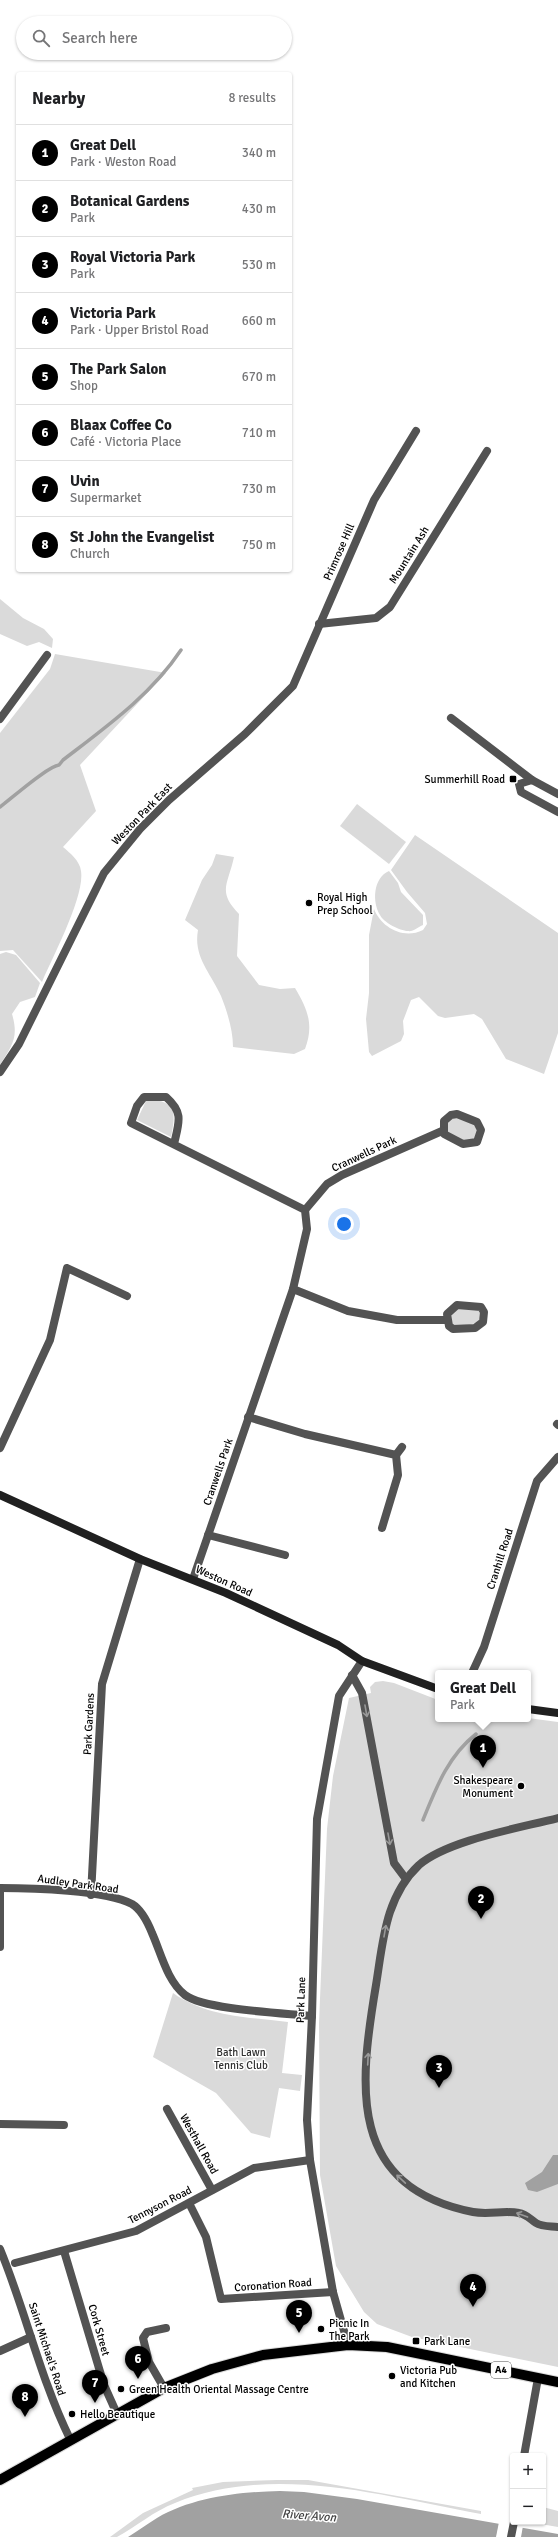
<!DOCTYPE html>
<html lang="en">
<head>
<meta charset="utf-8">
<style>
  body { margin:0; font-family:Signika,sans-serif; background:#f2f2f2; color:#202124 }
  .controls { position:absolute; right:12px; bottom:12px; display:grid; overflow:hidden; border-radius:4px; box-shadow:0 1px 3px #0004 }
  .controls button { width:36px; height:36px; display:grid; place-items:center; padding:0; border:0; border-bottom:1px solid #e0e0e0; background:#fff; color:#202124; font:20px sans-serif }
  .you { position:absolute; left:344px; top:1224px; width:14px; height:14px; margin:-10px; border:3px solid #fff; border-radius:50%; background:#1a73e8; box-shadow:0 0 0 6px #1a73e833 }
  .badge { display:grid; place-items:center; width:26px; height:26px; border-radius:50%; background:#000; color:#fff; font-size:13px; font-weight:700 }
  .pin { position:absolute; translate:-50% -33px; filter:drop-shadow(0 1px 2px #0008) }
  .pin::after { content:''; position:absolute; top:21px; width:14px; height:12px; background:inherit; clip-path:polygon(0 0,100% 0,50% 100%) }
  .popup { position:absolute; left:435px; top:1670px; width:96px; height:52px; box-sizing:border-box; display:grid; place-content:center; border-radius:4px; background:#fff; filter:drop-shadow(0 1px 3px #0005); font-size:13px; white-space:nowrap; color:#757577 }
  .popup b { font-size:15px; color:#202124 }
  .popup::after { content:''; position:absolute; left:50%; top:100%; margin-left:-8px; border:8px solid transparent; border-top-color:#fff }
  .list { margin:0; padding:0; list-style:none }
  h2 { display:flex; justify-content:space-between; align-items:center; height:52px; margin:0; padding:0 16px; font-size:17px }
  h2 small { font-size:13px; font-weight:400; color:#757577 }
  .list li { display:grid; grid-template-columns:26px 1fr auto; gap:12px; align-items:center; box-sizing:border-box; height:56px; padding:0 16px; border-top:1px solid #e0e0e0 }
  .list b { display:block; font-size:15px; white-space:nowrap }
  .list p { margin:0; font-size:13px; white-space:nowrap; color:#757577 }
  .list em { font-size:13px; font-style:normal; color:#757577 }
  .icon { flex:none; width:22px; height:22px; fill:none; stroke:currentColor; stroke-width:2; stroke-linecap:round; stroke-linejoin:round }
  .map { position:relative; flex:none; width:558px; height:2537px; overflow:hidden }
  .search { position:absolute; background:#fff; box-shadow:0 1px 3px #0004; left:16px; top:16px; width:276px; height:44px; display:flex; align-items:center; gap:10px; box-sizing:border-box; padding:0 14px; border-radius:22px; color:#757577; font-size:15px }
  .panel { position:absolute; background:#fff; box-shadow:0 1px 3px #0004; left:16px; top:72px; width:276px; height:500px; border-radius:4px }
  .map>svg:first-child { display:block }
  .green { fill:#dadada }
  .water { fill:#a1a1a1 }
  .pier { fill:#fff }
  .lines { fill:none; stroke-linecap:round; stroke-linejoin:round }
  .stream { stroke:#a1a1a1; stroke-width:3.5 }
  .primary-casing { stroke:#dbdbdb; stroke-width:12 }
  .street { stroke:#535353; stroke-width:8 }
  .secondary { stroke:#202020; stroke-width:8 }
  .primary { stroke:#000; stroke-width:10 }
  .oneway { stroke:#989898 }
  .poi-dot { fill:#000; stroke:#fff; stroke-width:1.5 }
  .labels { text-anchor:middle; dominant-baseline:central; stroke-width:3; stroke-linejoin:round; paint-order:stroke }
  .shield { fill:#fff; stroke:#4c4c4c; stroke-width:1 }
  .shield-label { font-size:10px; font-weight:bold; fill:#000 }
  .street-label { font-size:11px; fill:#000; stroke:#fff }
  .poi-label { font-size:11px; fill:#000; stroke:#fff; text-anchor:start }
  .park-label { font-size:11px; fill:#313131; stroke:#fff }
  .water-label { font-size:12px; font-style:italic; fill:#424242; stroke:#fff }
</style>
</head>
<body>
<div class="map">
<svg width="558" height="2537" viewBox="0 0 558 2537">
  <rect width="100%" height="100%" fill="#fff"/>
  <g class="green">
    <polygon points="0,599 23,618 44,629 53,639 52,648 39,642 27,646 0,634"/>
    <path d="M 55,654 L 166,673 L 80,765 L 96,811 L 63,847 C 70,853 80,861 81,871 C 85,896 53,956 42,982 L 13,950 L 0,951 L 0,733 L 50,669 Z"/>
    <polygon points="357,804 406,842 389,864 340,826"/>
    <path d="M 415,835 L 558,933 L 558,1033 L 544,1074 L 506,1059 L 482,1019 L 474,1014 L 445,1018 L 438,1016 L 419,997 L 411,1000 L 403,1021 L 404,1034 L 401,1041 L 372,1056 L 369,1052 L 366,1019 L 369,993 L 369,935 L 374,909 C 381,927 403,940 423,930 L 427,924 L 425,913 L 407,892 L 391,870 Z"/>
    <path d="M 216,854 L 234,857 C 228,885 217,891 239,914 L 237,956 L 259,985 L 280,989 L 295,988 C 308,1010 314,1025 305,1049 L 294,1054 L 233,1047 C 233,1030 227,1011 221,996 C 211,973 193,957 198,930 L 185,920 L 202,880 L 212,865 Z"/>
    <path d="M 389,871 L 398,883 L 401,892 L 423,915 L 423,925 C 418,927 413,932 408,931 C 400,931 383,922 380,915 C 372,902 373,878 389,871 Z"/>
    <path d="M 6,952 L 16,955 L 40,983 L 35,997 L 20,1002 L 12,1014 C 19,1038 12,1045 0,1065 L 0,954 Z"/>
    <path d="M 153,1100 C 178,1102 175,1117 171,1137 L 137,1120 L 146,1101 Z"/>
    <polygon points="457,1117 475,1125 478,1131 475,1139 464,1141 448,1134 447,1124 451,1119"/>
    <polygon points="475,1308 482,1313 478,1323 454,1327 449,1319 454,1309"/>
    <polygon points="383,1681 394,1683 438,1700 438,1719 528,1718 558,1722 558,2367 412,2337 377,2324 364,2312 336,2266 320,2175 319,2023 327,1829 333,1776 349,1698 371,1693 370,1687 375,1682"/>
    <path d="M 173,1993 C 207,2017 248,2017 288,2022 L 282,2073 L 302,2075 L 300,2091 L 279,2088 L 270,2138 L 251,2133 L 216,2093 L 153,2057 Z"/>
    <path d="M 277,2480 L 308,2480 L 481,2511 L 481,2514 C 382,2496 273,2463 175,2503 C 154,2511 137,2526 117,2537 L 110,2537 L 143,2513 L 193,2490 L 192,2488 L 223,2482 Z"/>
    <polygon points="543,2507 558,2511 558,2527 529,2522 543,2522"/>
  </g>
  <g class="water">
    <polygon points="553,2155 558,2155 558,2184 537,2192 528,2190 525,2183 542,2172"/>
    <path d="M 280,2491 L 304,2492 L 357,2499 L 558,2534 L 558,2537 L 128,2537 C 138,2531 147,2524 157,2518 C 193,2497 239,2492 280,2491 Z"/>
  </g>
  <polygon class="pier" points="499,2522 523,2526 521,2537 496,2537"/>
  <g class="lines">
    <g class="stream">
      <path d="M 0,807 C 12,798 48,766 59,765 L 63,760 C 106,727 151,695 181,650"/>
      <path d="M 423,1820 C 436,1788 448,1756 476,1734"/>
    </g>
    <g class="primary-casing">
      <polyline id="primary" points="0,2480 164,2388 212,2369 263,2355 348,2345 387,2347 558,2382"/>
    </g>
    <g class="street">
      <polyline points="319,624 376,618 390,607 487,451"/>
      <polyline points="451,718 532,780"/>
      <polyline points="0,719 47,655"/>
      <polyline points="558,794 532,780 519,784 521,792 558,812"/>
      <polyline points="0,1072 19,1044 104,873 140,829 169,800 245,734 293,686 374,500 416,431"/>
      <polygon points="457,1114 477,1122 481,1130 477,1142 463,1144 444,1134 444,1121 451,1115"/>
      <path d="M 174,1144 C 179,1122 184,1113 166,1097 L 144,1097 L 137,1106 L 131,1123 L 305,1210 L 307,1229 L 293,1289 L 193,1579"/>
      <polyline points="305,1210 327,1184 342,1175 442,1131"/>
      <polyline points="293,1289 348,1311 397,1320 447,1320"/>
      <polygon points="457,1305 481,1307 484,1312 483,1322 475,1328 453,1329 449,1326 447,1314"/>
      <polyline points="248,1417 305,1434 396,1455 398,1475 382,1528"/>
      <polyline points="557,1424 558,1425"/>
      <polyline points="0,1448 50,1340 67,1268 127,1296"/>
      <polyline points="396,1455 402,1447"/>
      <polyline points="208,1535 285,1555"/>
      <polyline points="472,1673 484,1647 537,1481 558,1457"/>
      <polyline points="352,1675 362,1693 394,1863 406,1879"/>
      <path d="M 558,1818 C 520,1828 448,1840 419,1865 C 385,1897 383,1942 376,1985 C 359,2086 347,2187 473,2212 C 489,2215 504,2210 519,2213 C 526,2214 530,2219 536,2223 C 542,2227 551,2226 558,2227"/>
      <path d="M 0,1888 C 31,1888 106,1890 132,1904 C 142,1910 148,1923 152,1933 C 161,1953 167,1981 185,1995 C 205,2010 284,2013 312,2016"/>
      <polyline points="91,1895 102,1684 140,1559"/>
      <polyline points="0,1947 0,1888"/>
      <polyline points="167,2109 212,2190"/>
      <polyline points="0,2124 64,2125"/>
      <polyline points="189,2203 206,2237 221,2299 333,2292"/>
      <path d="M 0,2249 C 26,2312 40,2378 70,2439"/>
      <polyline points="64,2251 104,2385 117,2414"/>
      <polyline points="15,2263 136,2231 254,2168 310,2160"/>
      <polyline points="348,2345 333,2292 310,2160 307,2120 312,2016 317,1819 339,1696 362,1661"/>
      <polyline points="0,2351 31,2337"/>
      <polyline points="164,2388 149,2362 143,2338 147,2332 166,2328"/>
      <polyline points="524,2456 538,2378"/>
      <polyline points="511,2537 514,2522"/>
    </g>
    <g class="secondary">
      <polyline points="0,1495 140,1559 226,1593 338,1645 362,1661 438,1689"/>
      <polyline points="528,1709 558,1713"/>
    </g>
    <use href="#primary" class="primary"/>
  </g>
  <defs><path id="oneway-shaft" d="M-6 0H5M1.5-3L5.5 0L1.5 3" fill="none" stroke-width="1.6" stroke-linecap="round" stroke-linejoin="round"/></defs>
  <g class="oneway">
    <use href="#oneway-shaft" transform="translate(366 1711) rotate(80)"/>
    <use href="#oneway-shaft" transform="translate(389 1839) rotate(80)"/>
    <use href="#oneway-shaft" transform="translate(385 1931) rotate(-80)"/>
    <use href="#oneway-shaft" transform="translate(368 2059) rotate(-87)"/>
    <use href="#oneway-shaft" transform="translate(401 2179) rotate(-137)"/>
    <use href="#oneway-shaft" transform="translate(522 2215) rotate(-160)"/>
  </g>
  <g class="poi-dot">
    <rect x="509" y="775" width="8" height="8" rx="2"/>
    <circle cx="309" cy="903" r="4"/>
    <circle cx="521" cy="1786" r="4"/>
    <circle cx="321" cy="2329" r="4"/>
    <rect x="412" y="2337" width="8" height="8" rx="2"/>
    <circle cx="392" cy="2376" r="4"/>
    <circle cx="121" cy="2389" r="4"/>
    <circle cx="72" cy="2414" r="4"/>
  </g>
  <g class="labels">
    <rect class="shield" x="491" y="2362" width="20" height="16" rx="3"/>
    <g class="shield-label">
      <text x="501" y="2370">A4</text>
    </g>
    <g class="street-label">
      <text transform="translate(339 552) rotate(-66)">Primrose Hill</text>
      <text transform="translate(409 555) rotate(-58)">Mountain Ash</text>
      <text transform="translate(142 814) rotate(-46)">Weston Park East</text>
      <text transform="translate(364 1154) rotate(-25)">Cranwells Park</text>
      <text transform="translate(218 1472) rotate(-71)">Cranwells Park</text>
      <text transform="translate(500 1559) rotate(-72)">Cranhill Road</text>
      <text transform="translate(224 1581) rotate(24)">Weston Road</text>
      <text transform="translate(89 1724) rotate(-87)">Park Gardens</text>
      <text transform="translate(78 1884) rotate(8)">Audley Park Road</text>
      <text transform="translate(301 2000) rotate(-88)">Park Lane</text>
      <text transform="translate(199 2144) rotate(61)">Westhall Road</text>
      <text transform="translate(160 2205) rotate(-27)">Tennyson Road</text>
      <text transform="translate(273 2285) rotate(-4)">Coronation Road</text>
      <text transform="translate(99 2330) rotate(74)">Cork Street</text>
      <text transform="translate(47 2349) rotate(72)">Saint Michael's Road</text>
    </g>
    <g class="poi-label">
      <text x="505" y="779" text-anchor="end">Summerhill Road</text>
      <text x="317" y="897">Royal High<tspan x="317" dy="13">Prep School</tspan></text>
      <text x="513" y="1780" text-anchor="end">Shakespeare<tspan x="513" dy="13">Monument</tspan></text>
      <text x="329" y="2323">Picnic In<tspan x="329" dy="13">The Park</tspan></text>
      <text x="424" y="2341">Park Lane</text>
      <text x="400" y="2370">Victoria Pub<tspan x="400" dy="13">and Kitchen</tspan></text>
      <text x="129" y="2389">Green Health Oriental Massage Centre</text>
      <text x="80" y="2414">Hello Beautique</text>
    </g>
    <g class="park-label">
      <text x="241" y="2052">Bath Lawn<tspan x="241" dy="13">Tennis Club</tspan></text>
    </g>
    <g class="water-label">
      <text transform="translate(309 2516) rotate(4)">River Avon</text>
    </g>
  </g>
</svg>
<div class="controls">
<button>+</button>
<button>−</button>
</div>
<div class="you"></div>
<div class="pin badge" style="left:483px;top:1768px">1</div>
<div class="popup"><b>Great Dell</b>Park</div>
<div class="pin badge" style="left:481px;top:1919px">2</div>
<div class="pin badge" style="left:439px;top:2088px">3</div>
<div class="pin badge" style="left:473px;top:2307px">4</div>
<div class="pin badge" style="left:299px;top:2333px">5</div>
<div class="pin badge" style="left:138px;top:2379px">6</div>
<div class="pin badge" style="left:95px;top:2403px">7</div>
<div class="pin badge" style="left:25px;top:2417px">8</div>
<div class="search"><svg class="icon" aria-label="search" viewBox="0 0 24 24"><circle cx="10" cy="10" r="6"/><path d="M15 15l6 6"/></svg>Search here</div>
<section class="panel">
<h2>Nearby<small>8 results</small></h2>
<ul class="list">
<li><span class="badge">1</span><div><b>Great Dell</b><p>Park · Weston Road</p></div><em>340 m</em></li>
<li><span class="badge">2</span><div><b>Botanical Gardens</b><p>Park</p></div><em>430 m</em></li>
<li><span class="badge">3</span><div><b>Royal Victoria Park</b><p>Park</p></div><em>530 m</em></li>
<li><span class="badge">4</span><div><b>Victoria Park</b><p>Park · Upper Bristol Road</p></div><em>660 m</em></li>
<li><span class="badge">5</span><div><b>The Park Salon</b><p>Shop</p></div><em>670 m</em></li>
<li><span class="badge">6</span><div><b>Blaax Coffee Co</b><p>Café · Victoria Place</p></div><em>710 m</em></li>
<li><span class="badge">7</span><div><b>Uvin</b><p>Supermarket</p></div><em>730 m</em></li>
<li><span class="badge">8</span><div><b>St John the Evangelist</b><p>Church</p></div><em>750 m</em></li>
</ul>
</section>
</div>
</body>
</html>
